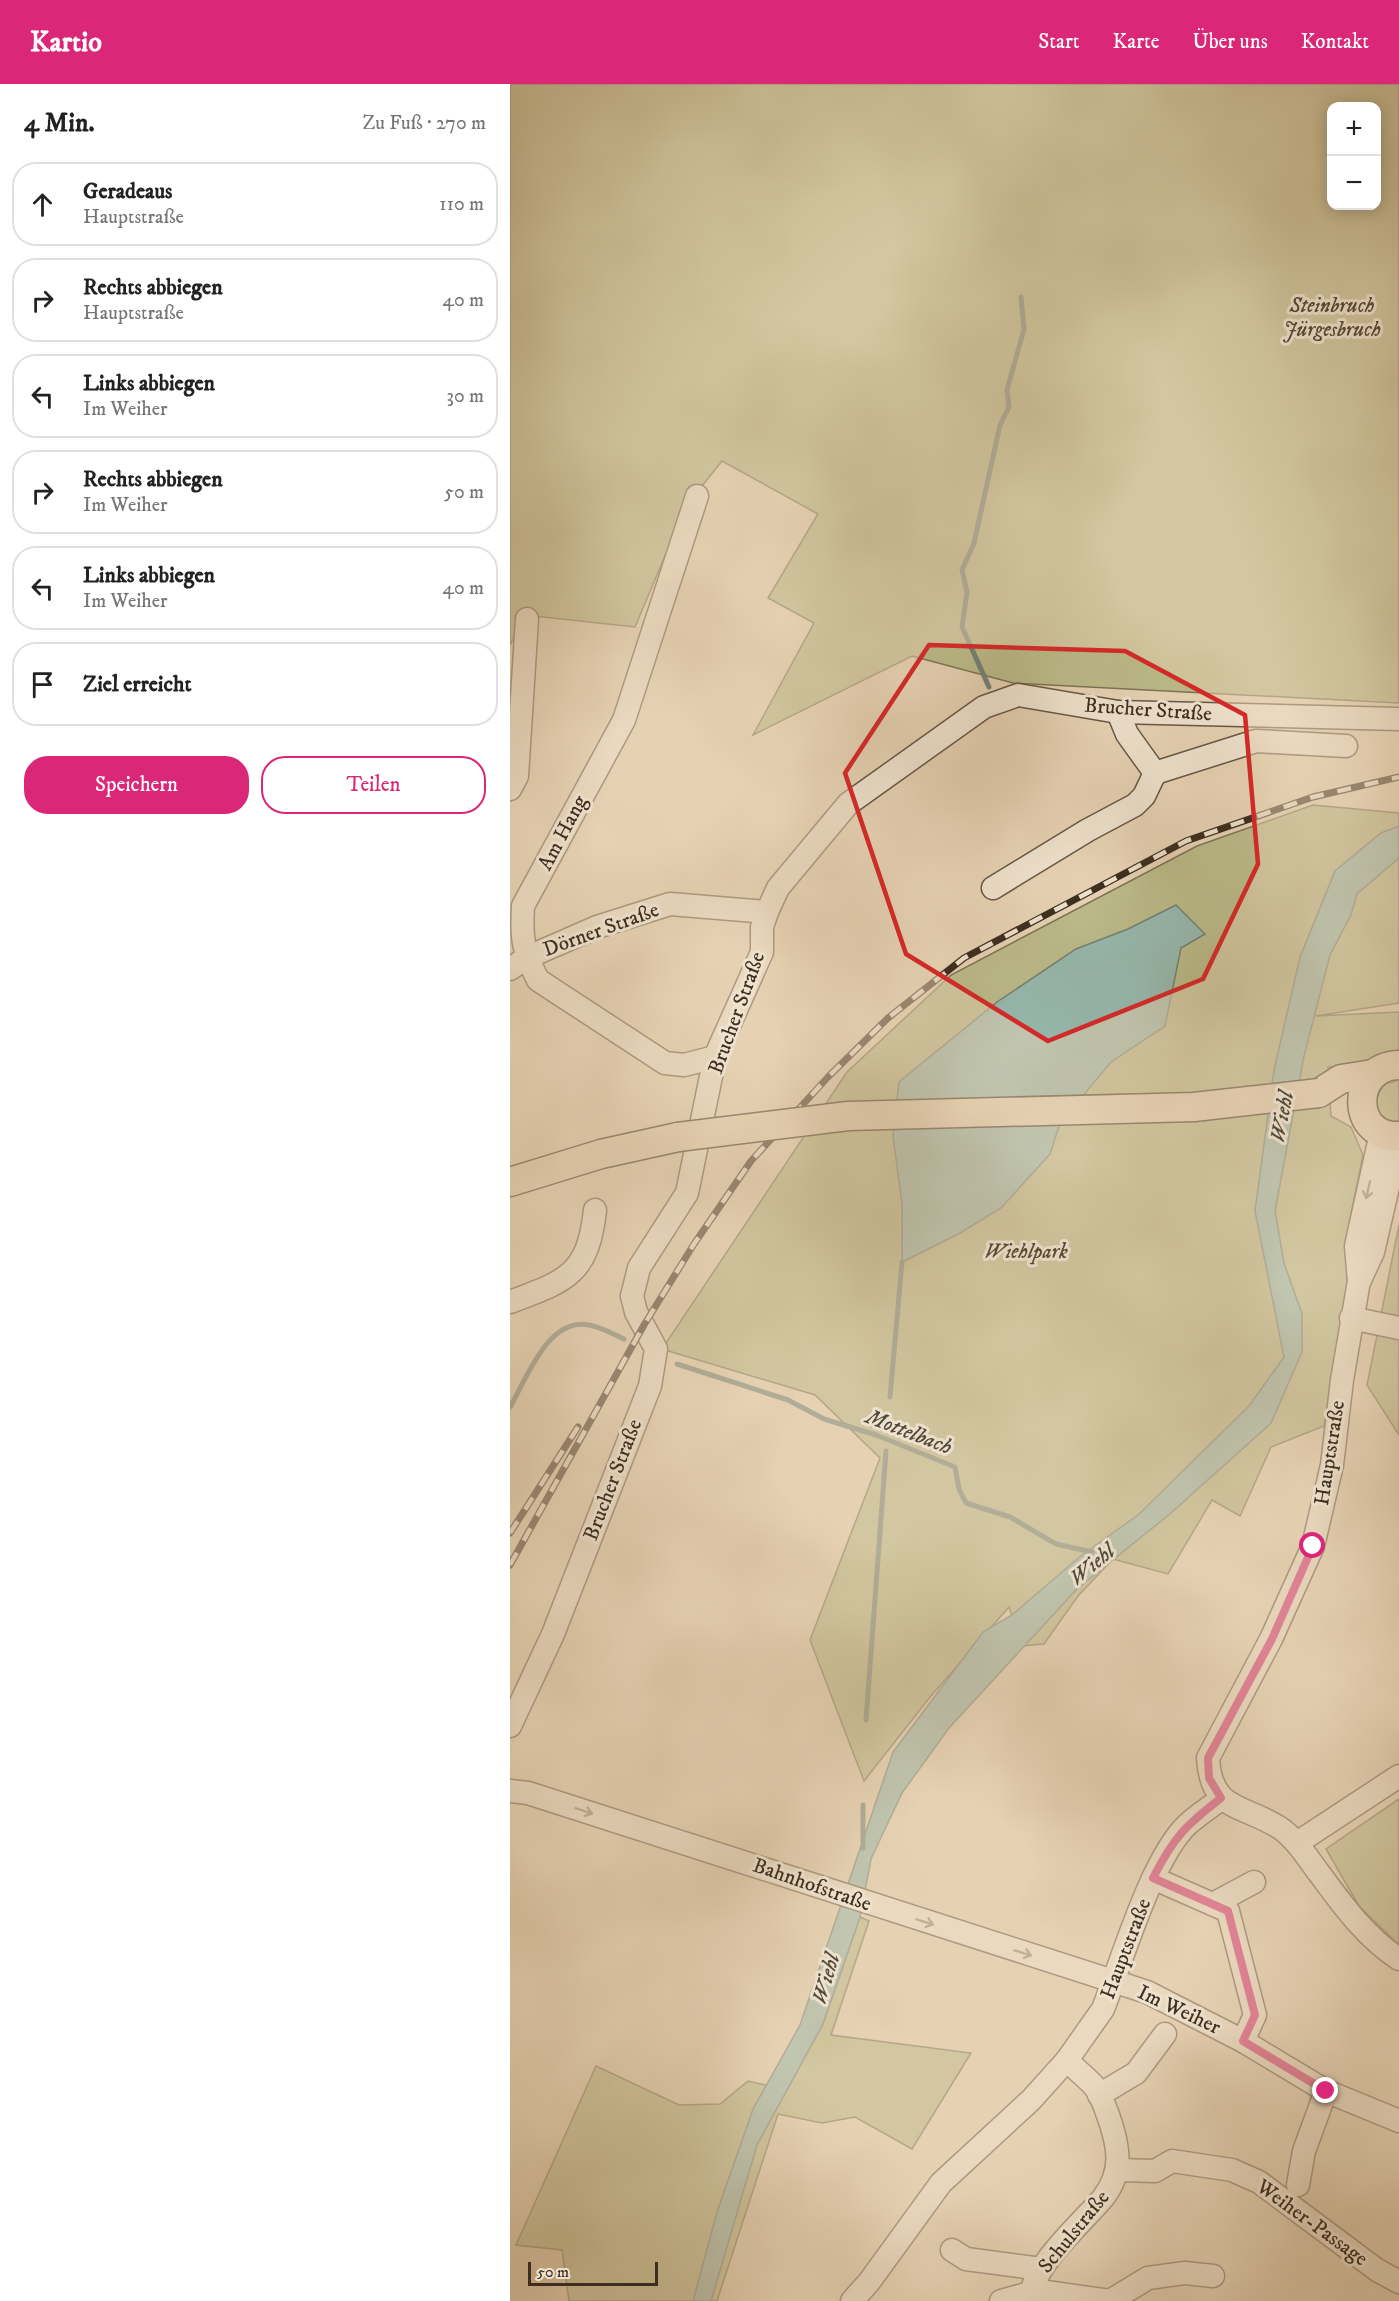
<!DOCTYPE html>
<html lang="de">
<head>
<meta charset="utf-8">
<style>
  body { margin:0; font-family:"IM FELL DW Pica",serif; background:#f2f2f2; color:#222 }
  .controls { position:absolute; right:18px; top:18px; display:grid; overflow:hidden; border-radius:12px; box-shadow:0 3px 15px #0003 }
  .controls button { width:54px; height:54px; display:grid; place-items:center; padding:0; border:0; border-bottom:2px solid #e0e0e0; background:#fff; color:#222; font:30px sans-serif }
  .scale { position:absolute; left:18px; bottom:15px; width:130px; box-sizing:border-box; padding-left:6px; border:3px solid #3d2e20; border-top:0; font-size:16px; line-height:21px; white-space:nowrap; color:#3d2e20; -webkit-text-stroke:4px #efe2ce; paint-order:stroke }
  .stop { position:absolute; width:18px; height:18px; margin:-14px; border:4px solid #db2777; border-radius:50%; background:#fff }
  .stop.end { background:#db2777; border-color:#fff; box-shadow:0 2px 6px #0008 }
  .list { margin:0; padding:0; list-style:none }
  h2 { display:flex; justify-content:space-between; align-items:center; height:78px; margin:0; padding:0 24px; font-size:26px }
  h2 small { font-size:20px; font-weight:400; color:#767676 }
  .list li { display:grid; grid-template-columns:39px 1fr auto; gap:18px; align-items:center; box-sizing:border-box; height:84px; margin:0 12px 12px; padding:0 12px; border:2px solid #e0e0e0; border-radius:24px }
  .list b { display:block; font-size:22px; white-space:nowrap }
  .list p { margin:0; font-size:20px; white-space:nowrap; color:#767676 }
  .list em { font-size:20px; font-style:normal; color:#767676 }
  .actions { display:flex; gap:12px; padding:18px 24px }
  .actions a { flex:1; padding:14px 0; border:2px solid #db2777; border-radius:24px; text-align:center; font-size:21px; color:#db2777 }
  .actions .main { background:#db2777; color:#fff }
  .icon { flex:none; width:33px; height:33px; fill:none; stroke:currentColor; stroke-width:2; stroke-linecap:round; stroke-linejoin:round }
  .map { position:relative; flex:none; width:889px; height:2217px; overflow:hidden }
  header { display:flex; align-items:center; gap:36px; box-sizing:border-box; height:84px; padding:0 30px; background:#db2777; color:#fff }
  header strong { font-size:28px }
  nav { display:flex; gap:33px; margin-inline-start:auto; font-size:21px }
  main { display:flex }
  aside { flex:1; background:#fff }
  .map>svg:first-child { display:block }
  .green { fill:#bbba89; stroke:#7c7454; stroke-width:1.5; fill-rule:evenodd }
  .water { fill:#96b8ad; stroke:#728175; stroke-width:1.5 }
  .lines { fill:none; stroke-linecap:round; stroke-linejoin:round }
  .stream { stroke:#728175; stroke-width:5 }
  .minor-casing { stroke:#675745; stroke-width:25 }
  .major-casing { stroke:#3d2e20; stroke-width:31 }
  .minor { stroke:#efe2ce; stroke-width:22 }
  .major { stroke:#e6d2b3; stroke-width:28 }
  .rail-casing { stroke:#3d2e20; stroke-width:7 }
  .rail { stroke:#efe2ce; stroke-width:4.5; stroke-dasharray:14; stroke-linecap:butt }
  .major-bridge-casing { stroke:#3d2e20; stroke-width:31; stroke-linecap:butt }
  .major-bridge { stroke:#e6d2b3; stroke-width:28 }
  .oneway { stroke:#968877 }
  .route { stroke:#db2777; stroke-width:8 }
  .marked { fill:none; stroke:#d62828; stroke-width:4.5; stroke-linejoin:round }
  .labels { text-anchor:middle; dominant-baseline:central; stroke-width:6; stroke-linejoin:round; paint-order:stroke }
  .park-label { font-size:21px; font-style:italic; fill:#564a35; stroke:#efe2ce }
  .street-label { font-size:21px; fill:#3d2e20; stroke:#efe2ce }
  .water-label { font-size:22px; font-style:italic; fill:#4f4a3c; stroke:#efe2ce }
</style>
</head>
<body>
<header>
<strong>Kartio</strong>
<nav><a>Start</a><a>Karte</a><a>Über uns</a><a>Kontakt</a></nav>
</header>
<main>
<aside>
<h2>4 Min.<small>Zu Fuß · 270 m</small></h2>
<ul class="list">
<li><svg class="icon" aria-label="ahead" viewBox="0 0 24 24"><path d="M12 20V5M6 11l6-6 6 6"/></svg><div><b>Geradeaus</b><p>Hauptstraße</p></div><em>110 m</em></li>
<li><svg class="icon" aria-label="right" viewBox="0 0 24 24"><path d="M7 20v-9h11M14 6l5 5-5 5"/></svg><div><b>Rechts abbiegen</b><p>Hauptstraße</p></div><em>40 m</em></li>
<li><svg class="icon" aria-label="left" viewBox="0 0 24 24"><path d="M17 20v-9H6M10 6l-5 5 5 5"/></svg><div><b>Links abbiegen</b><p>Im Weiher</p></div><em>30 m</em></li>
<li><svg class="icon" aria-label="right" viewBox="0 0 24 24"><path d="M7 20v-9h11M14 6l5 5-5 5"/></svg><div><b>Rechts abbiegen</b><p>Im Weiher</p></div><em>50 m</em></li>
<li><svg class="icon" aria-label="left" viewBox="0 0 24 24"><path d="M17 20v-9H6M10 6l-5 5 5 5"/></svg><div><b>Links abbiegen</b><p>Im Weiher</p></div><em>40 m</em></li>
<li><svg class="icon" aria-label="arrive" viewBox="0 0 24 24"><path d="M6 21V4h12l-3 4 3 4H6"/></svg><div><b>Ziel erreicht</b></div></li>
</ul>
<div class="actions"><a class="main">Speichern</a><a>Teilen</a></div>
</aside>
<div class="map">
<svg width="889" height="2217" viewBox="0 0 889 2217">
  <rect width="100%" height="100%" fill="#e6d2b3"/>
  <filter id="stains"><feTurbulence type="fractalNoise" baseFrequency=".00333" numOctaves="4"/><feColorMatrix values="0 0 0 0 .2 0 0 0 0 .09 0 0 0 0 .02 0 0 0 .5 -.17"/></filter>
  <radialGradient id="worn" r=".72"><stop offset=".6" stop-color="#630" stop-opacity="0"/><stop offset="1" stop-color="#630" stop-opacity=".3"/></radialGradient>
  <g class="green">
    <path d="M 0,0 L 889,0 L 889,619 L 503,599 L 402,572 L 243,651 L 304,539 L 258,514 L 308,430 L 212,377 L 176,422 L 125,543 L 15,531 L 0,561 ZM 822,22 L 866,22 L 866,122 L 822,122 Z"/>
    <polygon points="803,721 889,729 889,919 806,932 889,928 889,970 840,982 818,983 821,1032 841,1043 853,1071 837,1150 837,1199 814,1342 761,1363 730,1432 702,1416 658,1490 603,1475 568,1512 534,1560 512,1562 499,1523 420,1613 354,1697 300,1556 370,1374 305,1311 152,1265 337,988 441,891 687,762"/>
    <path d="M 889,996 L 889,1040 L 873,1034 C 864,1022 865,1011 875,1000 Z"/>
    <polygon points="889,1141 889,1351 857,1301"/>
    <polygon points="889,1715 889,1861 849,1822 816,1765"/>
    <polygon points="350,1833 359,1837 321,1951 461,1969 402,2065 345,2033 312,2039 268,2030 207,2217 59,2217 52,2166 6,2161 86,1982 169,2021 210,2020 238,1997 276,2006 313,1940"/>
  </g>
  <g class="water">
    <polygon points="889,742 889,774 847,810 841,831 820,871 794,972 765,1127 774,1179 792,1230 792,1268 761,1339 661,1429 567,1505 439,1644 392,1709 361,1775 350,1833 313,1940 247,2061 201,2217 183,2217 207,2128 243,2025 290,1941 383,1668 473,1548 502,1531 572,1471 628,1431 739,1322 774,1273 745,1127 764,986 790,873 825,787 871,749"/>
    <polygon points="666,821 695,850 671,864 655,942 601,978 550,1039 540,1070 491,1124 450,1149 392,1178 392,1120 383,1052 389,998 487,918 566,865 618,845"/>
  </g>
  <g class="lines">
    <g class="stream">
      <polyline points="479,603 452,543 457,508 452,486 464,459 490,341 499,323 497,306 514,245 511,213"/>
      <polyline points="167,1280 278,1316 314,1335 366,1351 445,1383 449,1405 456,1419 500,1433 546,1460 582,1468"/>
      <polyline points="380,1313 392,1178"/>
      <path d="M 0,1323 C 17,1294 38,1233 79,1241 C 91,1243 103,1250 114,1255"/>
      <polyline points="356,1636 376,1367"/>
      <polyline points="353,1764 353,1721"/>
    </g>
    <g class="minor-casing">
      <g id="minor">
        <path d="M 187,412 L 114,636 L 13,822 C 11,854 13,867 28,896 L 155,979 L 174,981 L 205,973"/>
        <polyline points="608,628 617,650 645,689 746,657 836,662"/>
        <polyline points="0,705 7,692 17,535"/>
        <polyline points="483,804 578,746 625,721 634,712 645,689"/>
        <polyline points="0,885 16,874 87,843 160,820 257,828"/>
        <path d="M 871,1049 L 846,1162 L 849,1197 L 832,1296 L 822,1381 L 803,1462 L 761,1555 L 698,1674 C 701,1728 733,1720 770,1744 C 786,1755 797,1773 809,1789 C 832,1820 855,1853 889,1875"/>
        <polyline points="850,1196 863,1168 884,1077 889,1067"/>
        <path d="M 0,1218 C 56,1197 78,1191 85,1126"/>
        <polyline points="841,1234 889,1244"/>
        <polyline points="0,1642 43,1550 140,1302 146,1265 126,1228 122,1212 129,1184 177,1109 205,973 252,868 252,843 257,828 268,804 338,720 474,623 508,611 608,628 889,635"/>
        <polyline points="0,1707 18,1709 637,1908 733,1957 816,2007 889,2037"/>
        <polyline points="787,1759 889,1692"/>
        <polyline points="643,1794 718,1827 745,1931 733,1957"/>
        <polyline points="703,1820 744,1798"/>
        <polyline points="589,2011 626,1989 655,1950"/>
        <polyline points="608,2086 645,2087 662,2077 722,2086 749,2098 867,2186 889,2198"/>
        <polyline points="788,2101 794,2067 816,2007"/>
        <polyline points="442,2166 456,2175 531,2185"/>
        <path d="M 342,2217 L 359,2198 L 431,2099 L 521,2016 L 557,1976 L 593,1925 C 612,1877 642,1773 678,1740 C 688,1731 700,1723 711,1715"/>
        <polyline points="491,2217 520,2209 536,2208 600,2217 638,2194 675,2189 703,2192"/>
        <path d="M 520,2217 C 521,2182 571,2140 593,2114 C 614,2087 609,2062 598,2031 C 594,2021 591,2010 584,2002 C 576,1993 565,1985 557,1976"/>
      </g>
    </g>
    <g class="major-casing">
      <g id="major">
        <path d="M 889,981 C 839,982 841,1055 889,1052"/>
        <polyline points="809,1009 831,995 863,990"/>
        <polyline points="0,1098 91,1070 168,1053"/>
      </g>
    </g>
    <use href="#minor" class="minor"/>
    <use href="#major" class="major"/>
    <g class="rail-casing">
      <g id="rail">
        <polyline points="0,1449 68,1343"/>
        <polyline points="0,1481 134,1241 184,1160 241,1077 318,993 378,934 454,874 676,757 803,713 889,693"/>
      </g>
    </g>
    <use href="#rail" class="rail"/>
    <g class="major-bridge-casing">
      <polyline id="major-bridge" points="168,1053 338,1032 684,1023 809,1009"/>
    </g>
    <use href="#major-bridge" class="major-bridge"/>
  </g>
  <defs><path id="oneway-shaft" d="M-6 0H5M1.5-3L5.5 0L1.5 3" fill="none" stroke-width="1.6" stroke-linecap="round" stroke-linejoin="round" transform="scale(1.5)"/></defs>
  <g class="oneway">
    <use href="#oneway-shaft" transform="translate(858 1106) rotate(103)"/>
    <use href="#oneway-shaft" transform="translate(74 1727) rotate(18)"/>
    <use href="#oneway-shaft" transform="translate(415 1838) rotate(17)"/>
    <use href="#oneway-shaft" transform="translate(513 1869) rotate(17)"/>
  </g>
  <g class="lines">
    <path class="route" d="M 803,1462 L 762,1555 L 698,1674 L 699,1694 L 711,1714 C 675,1742 664,1753 643,1794 L 718,1827 L 745,1931 L 733,1957 L 816,2007"/>
  </g>
  <path d="M0 0H889V2217H0ZM 419,561 L 615,567 L 735,631 L 748,780 L 693,895 L 538,957 L 396,870 L 335,689 Z" fill="#e6d2b3" fill-opacity=".55" fill-rule="evenodd"/>
  <path class="marked" d="M 419,561 L 615,567 L 735,631 L 748,780 L 693,895 L 538,957 L 396,870 L 335,689 Z"/>
  <g class="labels">
    <g class="park-label">
      <text x="822" y="222">Steinbruch<tspan x="822" dy="24">Jürgesbruch</tspan></text>
      <text x="516" y="1168">Wiehlpark</text>
    </g>
    <g class="street-label">
      <text transform="translate(638 626) rotate(4)">Brucher Straße</text>
      <text transform="translate(53 749) rotate(-62)">Am Hang</text>
      <text transform="translate(91 846) rotate(-20)">Dörner Straße</text>
      <text transform="translate(227 929) rotate(-70)">Brucher Straße</text>
      <text transform="translate(820 1369) rotate(-81)">Hauptstraße</text>
      <text transform="translate(103 1396) rotate(-69)">Brucher Straße</text>
      <text transform="translate(302 1801) rotate(19)">Bahnhofstraße</text>
      <text transform="translate(616 1865) rotate(-69)">Hauptstraße</text>
      <text transform="translate(669 1926) rotate(25)">Im Weiher</text>
      <text transform="translate(802 2139) rotate(36)">Weiher-Passage</text>
      <text transform="translate(564 2148) rotate(-51)">Schulstraße</text>
    </g>
    <g class="water-label">
      <text transform="translate(772 1033) rotate(-80)">Wiehl</text>
      <text transform="translate(399 1348) rotate(21)">Mottelbach</text>
      <text transform="translate(582 1481) rotate(-40)">Wiehl</text>
      <text transform="translate(316 1895) rotate(-74)">Wiehl</text>
    </g>
  </g>
  <rect width="100%" height="100%" filter="url(#stains)"/>
  <rect width="100%" height="100%" fill="url(#worn)"/>
</svg>
<div class="controls">
<button>+</button>
<button>−</button>
</div>
<div class="scale">50 m</div>
<div class="stop" style="left:803px;top:1462px"></div>
<div class="stop end" style="left:816px;top:2007px"></div>
</div>
</main>
</body>
</html>
